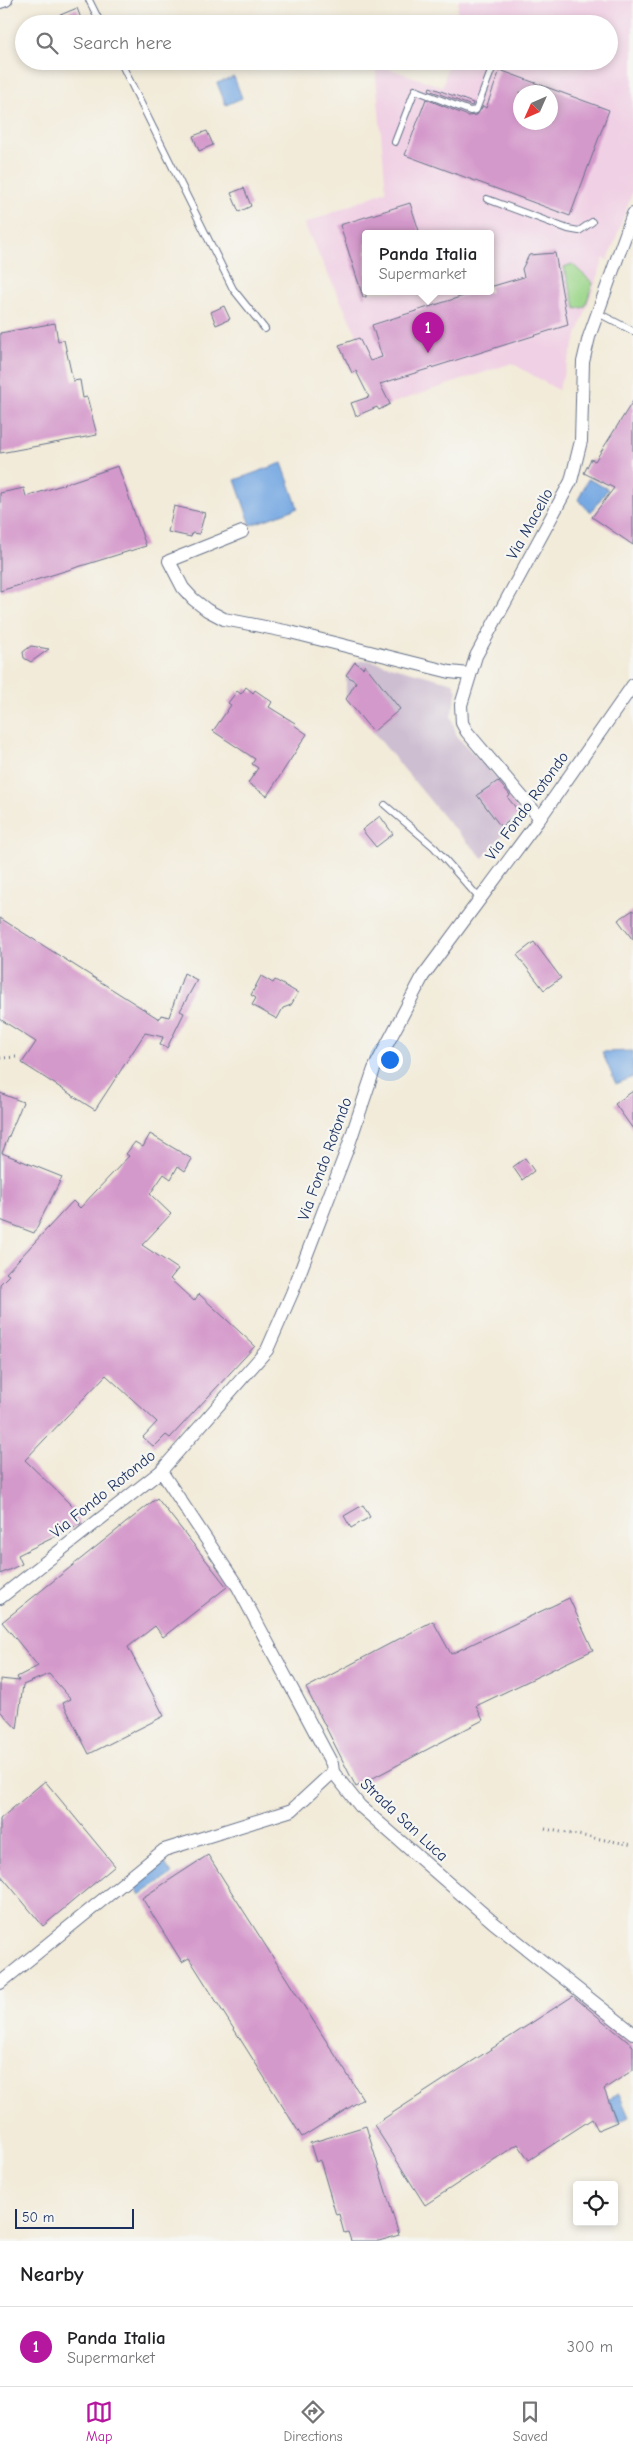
<!DOCTYPE html>
<html lang="en">
<head>
<meta charset="utf-8">
<style>
  body { margin:0; font-family:"Comic Neue",sans-serif; background:#f6f6f6; color:#202124 }
  .controls { position:absolute; right:15px; bottom:15px; display:grid; overflow:hidden; border-radius:5px; box-shadow:0 2px 8px #0003 }
  .controls button { width:45px; height:45px; display:grid; place-items:center; padding:0; border:0; border-bottom:1px solid #e0e0e0; background:#fff; color:#202124; font:25px sans-serif }
  .compass { position:absolute; left:513px; top:85px; width:45px; height:45px; border-radius:50%; background:#fff; box-shadow:0 2px 8px #0003; rotate:225deg }
  .scale { position:absolute; left:15px; bottom:12px; width:119px; box-sizing:border-box; padding-left:5px; border:2px solid #1b2f5e; border-top:0; font-size:14px; line-height:18px; white-space:nowrap; color:#1b2f5e; -webkit-text-stroke:4px #f6f6f2; paint-order:stroke }
  .you { position:absolute; left:389px; top:1059px; width:18px; height:18px; margin:-12px; border:4px solid #fff; border-radius:50%; background:#1a73e8; box-shadow:0 0 0 8px #1a73e833 }
  .badge { display:grid; place-items:center; width:32px; height:32px; border-radius:50%; background:#b5179e; color:#fff; font-size:16px; font-weight:700 }
  .pin { position:absolute; translate:-50% -41px; filter:drop-shadow(0 1px 2px #0008) }
  .pin::after { content:''; position:absolute; top:26px; width:18px; height:15px; background:inherit; clip-path:polygon(0 0,100% 0,50% 100%) }
  .popup { position:absolute; left:362px; top:230px; width:132px; height:65px; box-sizing:border-box; display:grid; place-content:center; border-radius:5px; background:#fff; filter:drop-shadow(0 1px 4px #0005); font-size:16px; white-space:nowrap; color:#757577 }
  .popup b { font-size:19px; color:#202124 }
  .popup::after { content:''; position:absolute; left:50%; top:100%; margin-left:-10px; border:10px solid transparent; border-top-color:#fff }
  .list { margin:0; padding:0; list-style:none }
  h2 { display:flex; justify-content:space-between; align-items:center; height:65px; margin:0; padding:0 20px; font-size:21px }
  h2 small { font-size:16px; font-weight:400; color:#757577 }
  .list li { display:grid; grid-template-columns:32px 1fr auto; gap:15px; align-items:center; box-sizing:border-box; height:80px; padding:0 20px; border-top:1px solid #e0e0e0 }
  .list b { display:block; font-size:19px; white-space:nowrap }
  .list p { margin:0; font-size:16px; white-space:nowrap; color:#757577 }
  .list em { font-size:16px; font-style:normal; color:#757577 }
  .icon { flex:none; width:28px; height:28px; fill:none; stroke:currentColor; stroke-width:2; stroke-linecap:round; stroke-linejoin:round }
  .map { position:relative; flex:none; width:633px; height:2241px; overflow:hidden }
  .search { position:absolute; background:#fff; box-shadow:0 2px 8px #0003; left:15px; right:15px; top:15px; height:55px; display:flex; align-items:center; gap:12px; box-sizing:border-box; padding:0 18px; border-radius:28px; color:#757577; font-size:19px }
  .sheet { height:145px; background:#fff }
  nav { display:flex; justify-content:space-around; align-items:center; box-sizing:border-box; height:70px; border-top:1px solid #e0e0e0; background:#fff; font-size:14px; color:#757577 }
  nav a { display:grid; justify-items:center; gap:2px }
  nav .on { color:#b5179e }
  .map>svg:first-child { display:block }
  .built { fill:#f0d0e4; fill-rule:evenodd }
  .industrial { fill:#cebed1 }
  .green { fill:#9ad588; stroke:#5a8273 }
  .water { fill:#76a8e2; stroke:#486ca0 }
  .building { fill:#d499cb; fill-rule:evenodd }
  .lines { fill:none; stroke-linecap:round; stroke-linejoin:round }
  .lane-casing { stroke:#667189; stroke-width:8 }
  .street-casing { stroke:#667189; stroke-width:14 }
  .path { stroke:#667189; stroke-width:3; stroke-dasharray:1 4; stroke-linecap:butt }
  .lane { stroke:#fff; stroke-width:6 }
  .street { stroke:#fff; stroke-width:12 }
  .labels { text-anchor:middle; dominant-baseline:central; stroke-width:4.5; stroke-linejoin:round; paint-order:stroke }
  .street-label { font-size:16px; fill:#1b2f5e; stroke:#f6f6f2 }
</style>
</head>
<body>
<div class="map">
<svg width="633" height="2241" viewBox="0 0 633 2241">
  <rect width="100%" height="100%" fill="#f6f6f2"/>
  <filter id="ink" filterUnits="userSpaceOnUse"><feTurbulence type="fractalNoise" baseFrequency=".02" numOctaves="2"/><feDisplacementMap in="SourceGraphic" scale="10" xChannelSelector="R" yChannelSelector="G"/><feConvolveMatrix kernelMatrix="1 2 1 2 8 2 1 2 1" color-interpolation-filters="sRGB"/></filter>
  <filter id="wash" filterUnits="userSpaceOnUse"><feTurbulence type="fractalNoise" baseFrequency=".0096" numOctaves="4" result="noise"/><feDisplacementMap in="SourceGraphic" scale="20" xChannelSelector="R" yChannelSelector="G"/><feGaussianBlur stdDeviation="1.12" result="paint"/><feColorMatrix in="noise" values="0 0 0 0 0 0 0 0 0 0 0 0 0 0 0 0 0 1.4 0 .05"/><feComposite in="paint" operator="in"/></filter>
  <g filter="url(#wash)">
    <rect width="100%" height="100%" fill="#f2ebd9"/>
    <path class="built" d="M 459,0 L 633,0 L 633,191 L 608,260 L 604,258 L 558,390 L 512,363 L 390,404 L 304,224 L 386,191 L 375,64 L 443,87 L 448,61 L 609,61 L 609,24 L 455,24 ZM 520,92 L 550,92 L 550,122 L 520,122 ZM 366,234 L 490,234 L 490,292 L 366,292 Z"/>
    <polygon class="industrial" points="368,660 453,683 457,691 451,716 457,737 499,780 511,795 508,798 520,813 483,858 447,821 346,699 346,675 355,662"/>
    <polygon class="green" points="572,264 593,283 585,307 576,309 564,267"/>
    <g class="water">
      <polygon points="234,77 242,98 226,105 217,83"/>
      <polygon points="282,463 298,508 251,525 235,480"/>
      <polygon points="588,479 608,489 591,512 578,500"/>
      <polygon points="633,1051 633,1077 616,1084 602,1052"/>
      <polygon points="164,1862 172,1874 140,1895 134,1885"/>
      <polygon points="619,2094 629,2117 618,2122 608,2099"/>
    </g>
    <g id="blocks">
      <g class="building">
        <polygon points="77,8 83,24 39,24"/>
        <path d="M 500,70 L 609,110 L 570,216 L 405,155 L 426,99 L 468,116 L 477,115 L 483,106 L 486,108 ZM 520,92 L 550,92 L 550,122 L 520,122 Z"/>
        <polygon points="430,87 473,103 472,106 429,90"/>
        <polygon points="207,131 213,145 199,151 193,136"/>
        <polygon points="244,188 251,206 239,212 231,193"/>
        <polygon points="410,203 420,234 366,234 366,297 363,297 340,225"/>
        <polygon points="555,253 568,325 380,384 390,404 379,410 377,407 356,416 351,403 369,397 356,371 352,373 339,345 359,338 370,361 382,357 372,325 476,292 490,292 490,287 524,277 522,269 529,255"/>
        <polygon points="224,306 230,319 216,325 211,312"/>
        <polygon points="55,323 58,341 64,340 73,381 80,380 83,398 87,397 97,435 0,453 0,333"/>
        <polygon points="633,401 633,545 592,517 614,488 584,473 591,459 595,461"/>
        <polygon points="118,466 146,546 0,591 0,493 24,488 26,497"/>
        <polygon points="174,506 205,513 199,534 192,533 191,537 168,532"/>
        <polygon points="31,646 49,649 31,662 24,658 23,652"/>
        <polygon points="355,662 363,668 365,665 400,709 373,732 346,699 356,682 346,675"/>
        <polygon points="246,687 253,693 255,690 272,702 269,707 295,723 294,725 307,734 267,796 248,783 258,768 252,764 255,759 213,731 231,705 228,703 237,691 241,694"/>
        <polygon points="498,781 510,795 508,798 520,813 501,827 477,795"/>
        <polygon points="380,816 393,834 376,847 362,830"/>
        <polygon points="633,910 633,940 618,920"/>
        <polygon points="0,918 159,1019 161,1015 169,1017 184,973 197,980 180,1011 184,1013 167,1048 160,1045 163,1037 145,1033 95,1110 22,1063 36,1042 0,1019"/>
        <polygon points="534,942 561,978 544,990 517,955"/>
        <polygon points="261,976 273,983 275,980 298,993 291,1005 283,1008 277,1019 252,1005 256,998 251,995"/>
        <polygon points="633,1091 633,1129 615,1104"/>
        <polygon points="0,1093 23,1102 2,1153 62,1177 34,1233 0,1220"/>
        <polygon points="150,1134 192,1159 185,1171 178,1166 171,1179 164,1174 150,1194 171,1214 142,1245 178,1269 170,1279 194,1301 199,1294 255,1346 170,1438 166,1435 154,1447 143,1437 157,1422 106,1375 25,1460 73,1507 81,1524 18,1555 22,1564 0,1574 0,1284 9,1275 6,1273 73,1201 80,1208 129,1156 126,1154 135,1142 143,1147"/>
        <polygon points="525,1158 534,1171 522,1180 513,1167"/>
        <polygon points="157,1498 227,1587 163,1637 155,1626 128,1647 164,1716 89,1754 63,1703 71,1699 49,1674 23,1685 17,1729 0,1711 0,1679 19,1681 17,1677 38,1666 2,1622"/>
        <polygon points="363,1505 370,1517 351,1528 344,1516"/>
        <polygon points="569,1598 593,1650 476,1706 483,1720 356,1787 306,1688 433,1621 451,1654"/>
        <polygon points="45,1781 115,1866 43,1926 0,1874 0,1819"/>
        <polygon points="208,1855 363,2099 302,2137 189,1958 182,1962 142,1898"/>
        <polygon points="573,1996 633,2046 633,2070 604,2089 617,2122 598,2130 592,2119 529,2160 518,2144 425,2205 374,2125"/>
        <polygon points="366,2126 399,2235 379,2241 351,2241 348,2232 344,2233 339,2214 336,2215 320,2160 316,2162 310,2143"/>
      </g>
    </g>
  </g>
  <g filter="url(#ink)">
    <use href="#blocks" fill-opacity="0" stroke="#667189" stroke-width="1"/>
    <g class="lines">
      <g class="lane-casing">
        <g id="lane">
          <polyline points="89,0 101,24"/>
          <polyline points="120,61 233,289 265,329"/>
          <polyline points="395,142 415,90 470,111 476,110 495,61"/>
          <polyline points="487,199 568,229 579,231 592,222"/>
          <polyline points="598,313 633,331"/>
          <polyline points="385,805 434,847 480,899"/>
        </g>
      </g>
      <g class="street-casing">
        <g id="street">
          <polyline points="0,2 6,0"/>
          <polyline points="242,532 169,561 183,588 193,599 207,610 224,619 290,632 450,672 469,674"/>
          <polyline points="540,818 467,732 462,723 461,705 476,656 571,481 581,441 583,362 589,337 633,214"/>
          <polyline points="161,1471 238,1587 332,1764 333,1772 360,1806 494,1923 633,2033"/>
          <polyline points="0,1598 161,1471 267,1350 292,1293 348,1147 374,1069 423,976 540,818 633,685"/>
          <polyline points="0,1983 164,1850 292,1810 333,1772"/>
        </g>
      </g>
      <g class="path">
        <polyline points="0,1058 17,1057"/>
        <polyline points="545,1829 633,1845"/>
      </g>
      <use href="#lane" class="lane"/>
      <use href="#street" class="street"/>
    </g>
  </g>
  <g class="labels">
    <g class="street-label">
      <text transform="translate(530 524) rotate(-61)">Via Macello</text>
      <text transform="translate(527 806) rotate(-54)">Via Fondo Rotondo</text>
      <text transform="translate(325 1159) rotate(-70)">Via Fondo Rotondo</text>
      <text transform="translate(103 1494) rotate(-39)">Via Fondo Rotondo</text>
      <text transform="translate(404 1820) rotate(43)">Strada San Luca</text>
    </g>
  </g>
</svg>
<div class="controls">
<button><svg class="icon" aria-label="locate" viewBox="0 0 24 24"><circle cx="12" cy="12" r="6"/><path d="M12 2v4M12 18v4M2 12h4M18 12h4"/></svg></button>
</div>
<svg class="compass" viewBox="-18 -18 36 36"><path d="M0-13l5 13h-10z" fill="#e53935"/><path d="M0 13l5-13h-10z" fill="#757577"/></svg>
<div class="scale">50 m</div>
<div class="you"></div>
<div class="pin badge" style="left:428px;top:353px">1</div>
<div class="popup"><b>Panda Italia</b>Supermarket</div>
<div class="search"><svg class="icon" aria-label="search" viewBox="0 0 24 24"><circle cx="10" cy="10" r="6"/><path d="M15 15l6 6"/></svg>Search here</div>
</div>
<section class="sheet">
<h2>Nearby<small></small></h2>
<ul class="list">
<li><span class="badge">1</span><div><b>Panda Italia</b><p>Supermarket</p></div><em>300 m</em></li>
</ul>
</section>
<nav>
<a class="on"><svg class="icon" aria-label="map" viewBox="0 0 24 24"><path d="M3 6l6-2 6 2 6-2v14l-6 2-6-2-6 2zM9 4v14M15 6v14"/></svg>Map</a>
<a><svg class="icon" aria-label="directions" viewBox="0 0 24 24"><path d="M12 3l9 9-9 9-9-9zM9 14v-3h6M13 9l2 2-2 2"/></svg>Directions</a>
<a><svg class="icon" aria-label="saved" viewBox="0 0 24 24"><path d="M7 4h10v16l-5-4-5 4z"/></svg>Saved</a>
</nav>
</body>
</html>
